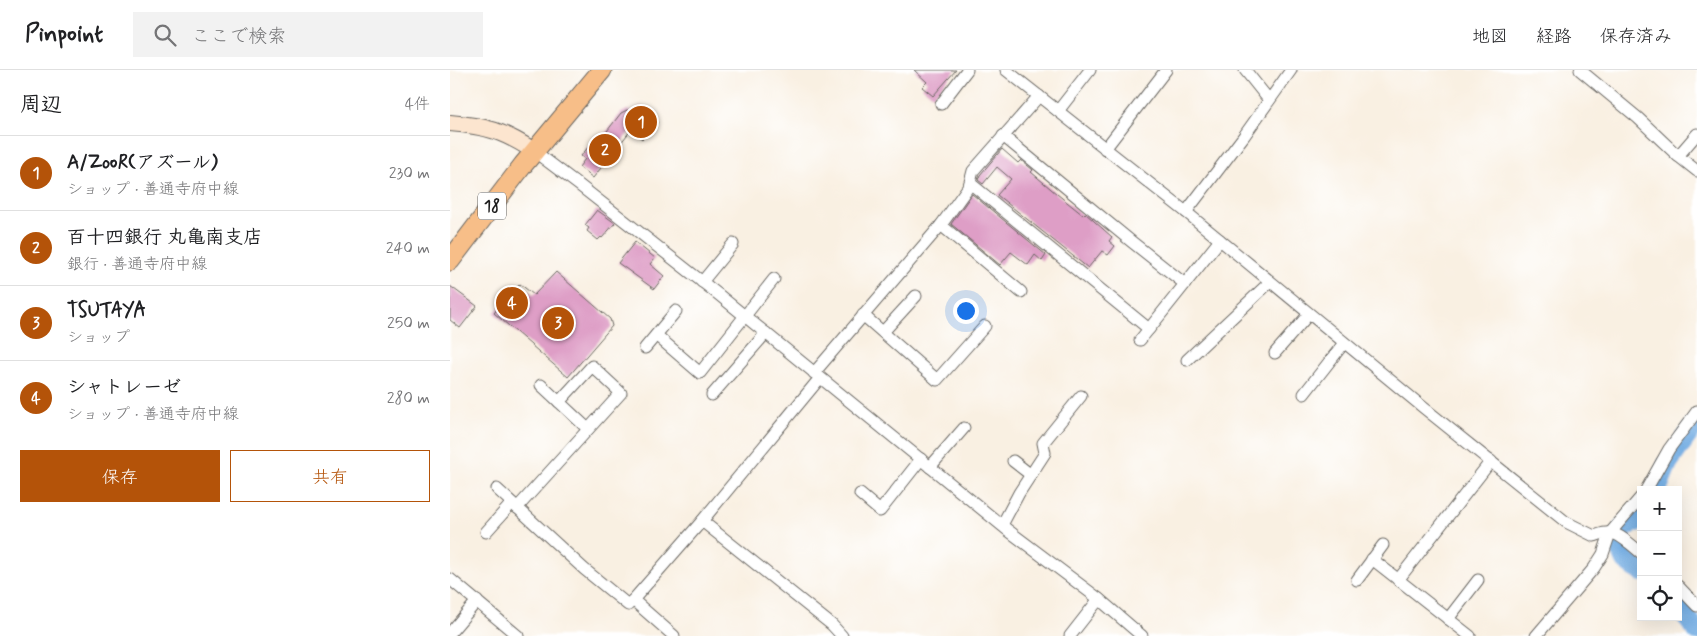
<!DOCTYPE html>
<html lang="ja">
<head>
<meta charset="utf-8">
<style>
  body { margin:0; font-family:Mynerve,"Klee One",sans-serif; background:#f2f2f2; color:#202124 }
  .controls { position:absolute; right:15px; bottom:15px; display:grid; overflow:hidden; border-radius:0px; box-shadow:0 5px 20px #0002 }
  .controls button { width:45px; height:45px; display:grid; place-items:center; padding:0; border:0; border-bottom:1px solid #e0e0e0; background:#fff; color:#202124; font:25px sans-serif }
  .you { position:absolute; left:515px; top:240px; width:18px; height:18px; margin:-12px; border:4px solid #fff; border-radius:50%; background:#1a73e8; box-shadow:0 0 0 8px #1a73e833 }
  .badge { display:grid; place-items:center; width:32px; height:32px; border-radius:50%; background:#b45309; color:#fff; font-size:16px; font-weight:700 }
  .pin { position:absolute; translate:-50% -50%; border:2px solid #fff; box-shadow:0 1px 5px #0006 }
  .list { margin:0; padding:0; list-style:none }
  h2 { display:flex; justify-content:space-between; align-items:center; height:65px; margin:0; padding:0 20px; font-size:21px }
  h2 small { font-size:16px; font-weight:400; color:#757577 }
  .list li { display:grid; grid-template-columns:32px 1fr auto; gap:15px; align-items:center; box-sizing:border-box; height:75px; padding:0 20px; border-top:1px solid #e0e0e0 }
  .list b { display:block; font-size:19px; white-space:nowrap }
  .list p { margin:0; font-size:16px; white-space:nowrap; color:#757577 }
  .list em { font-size:16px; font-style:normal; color:#757577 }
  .actions { display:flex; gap:10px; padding:15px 20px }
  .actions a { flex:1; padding:11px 0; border:1px solid #b45309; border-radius:0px; text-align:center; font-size:18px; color:#b45309 }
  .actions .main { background:#b45309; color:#fff }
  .icon { flex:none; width:28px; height:28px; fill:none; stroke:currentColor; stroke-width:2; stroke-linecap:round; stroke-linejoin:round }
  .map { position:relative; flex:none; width:1247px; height:566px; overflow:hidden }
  header { display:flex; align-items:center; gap:30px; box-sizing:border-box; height:70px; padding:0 25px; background:#fff; border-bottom:1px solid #e0e0e0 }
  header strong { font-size:24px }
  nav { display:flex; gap:28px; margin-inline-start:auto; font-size:18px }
  .search { width:350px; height:45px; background:#f2f2f2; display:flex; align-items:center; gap:12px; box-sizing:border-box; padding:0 18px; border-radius:0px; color:#757577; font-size:19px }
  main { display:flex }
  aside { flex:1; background:#fff }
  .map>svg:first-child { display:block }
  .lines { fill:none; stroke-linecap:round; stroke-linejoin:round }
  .river { stroke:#72ace2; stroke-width:20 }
  .building { fill:#de9ec6 }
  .street-casing { stroke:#696661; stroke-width:13 }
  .secondary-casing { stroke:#696661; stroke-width:18 }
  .primary-casing { stroke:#696661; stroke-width:21 }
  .street { stroke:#fff; stroke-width:11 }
  .secondary { stroke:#fce5cf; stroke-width:16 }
  .primary { stroke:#f7be88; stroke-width:19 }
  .labels { text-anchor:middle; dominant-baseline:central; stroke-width:5; stroke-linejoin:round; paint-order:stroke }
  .shield { fill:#fff; stroke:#606060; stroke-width:1 }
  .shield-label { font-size:16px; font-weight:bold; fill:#1c1c1c }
</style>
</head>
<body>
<header>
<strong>Pinpoint</strong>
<div class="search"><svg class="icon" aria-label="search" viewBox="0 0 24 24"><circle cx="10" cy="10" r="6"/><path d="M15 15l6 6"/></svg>ここで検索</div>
<nav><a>地図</a><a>経路</a><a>保存済み</a></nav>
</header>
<main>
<aside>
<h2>周辺<small>4件</small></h2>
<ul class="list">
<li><span class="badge">1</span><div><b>A/ZooR(アズール)</b><p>ショップ · 善通寺府中線</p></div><em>230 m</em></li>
<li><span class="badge">2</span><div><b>百十四銀行 丸亀南支店</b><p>銀行 · 善通寺府中線</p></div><em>240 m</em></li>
<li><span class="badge">3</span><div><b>TSUTAYA</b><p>ショップ</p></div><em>250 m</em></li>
<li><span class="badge">4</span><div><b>シャトレーゼ</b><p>ショップ · 善通寺府中線</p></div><em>280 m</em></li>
</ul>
<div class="actions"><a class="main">保存</a><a>共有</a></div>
</aside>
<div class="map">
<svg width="1247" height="566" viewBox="0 0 1247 566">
  <rect width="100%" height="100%" fill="#fff"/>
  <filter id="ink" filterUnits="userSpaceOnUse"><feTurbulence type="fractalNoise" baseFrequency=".02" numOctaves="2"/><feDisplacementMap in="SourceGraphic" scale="10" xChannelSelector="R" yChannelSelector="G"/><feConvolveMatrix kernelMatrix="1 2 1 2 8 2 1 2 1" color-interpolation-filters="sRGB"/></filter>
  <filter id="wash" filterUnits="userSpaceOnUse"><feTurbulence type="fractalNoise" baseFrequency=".0096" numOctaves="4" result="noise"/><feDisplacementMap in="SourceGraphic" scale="20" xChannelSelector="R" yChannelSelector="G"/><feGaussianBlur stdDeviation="1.12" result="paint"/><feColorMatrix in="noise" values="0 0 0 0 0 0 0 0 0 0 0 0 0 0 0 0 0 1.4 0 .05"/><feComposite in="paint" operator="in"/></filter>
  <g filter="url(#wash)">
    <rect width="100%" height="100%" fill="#f9f0e2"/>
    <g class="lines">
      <g class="river">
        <polyline points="1207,420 1218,393 1247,352"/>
        <polyline points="1191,448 1188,451 1173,458 1168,473 1176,491 1191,502"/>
        <polyline points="1228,536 1247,561"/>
      </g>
    </g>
    <g id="blocks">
      <g class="building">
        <polygon points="464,0 506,0 483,26 472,17 477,12"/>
        <polygon points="190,36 208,52 192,69 181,60 143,108 129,97 135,89 131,86 143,71 147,74 171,43 177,40 184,43"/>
        <polygon points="552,79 568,93 571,90 583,100 581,102 607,124 633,145 635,143 662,167 659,171 665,176 658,185 652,181 638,198 547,125 561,109 547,97 533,114 528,110 530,105"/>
        <polygon points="522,124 596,185 592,191 585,185 578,195 561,182 550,195 501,154"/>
        <polygon points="147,140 165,153 152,168 151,167 148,170 137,161 139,158 135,155"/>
        <polygon points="185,172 205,188 200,194 214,206 204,219 168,193"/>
        <polygon points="106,202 160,249 162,256 118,307 44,243 70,214 84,225"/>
        <polygon points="0,216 27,236 10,258 0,250"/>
      </g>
    </g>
  </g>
  <g filter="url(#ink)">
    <use href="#blocks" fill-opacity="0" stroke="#696661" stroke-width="1"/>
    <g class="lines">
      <g class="street-casing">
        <g id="street">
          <path d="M 556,0 L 736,142 L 974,338 L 1116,452 L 1144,466 C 1148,465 1155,462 1160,463 C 1169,463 1184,477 1191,483"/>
          <polyline points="795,0 819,30"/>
          <polyline points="1130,0 1188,48 1228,86 1247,101"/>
          <polyline points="491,34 517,0"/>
          <polyline points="608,41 640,0"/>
          <polyline points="553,66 682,172 735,214"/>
          <polyline points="655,79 716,0"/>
          <polyline points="84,81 129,115 269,225 555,458 649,529 692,566"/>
          <polyline points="1228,86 1247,64"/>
          <polyline points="520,113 699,259 770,170"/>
          <polyline points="736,142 794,66 841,0"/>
          <polyline points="491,155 571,222"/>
          <polyline points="252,212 283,174"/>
          <polyline points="413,245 487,310 535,256"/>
          <polyline points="433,262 466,226"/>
          <polyline points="206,265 250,303 324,209"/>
          <polyline points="690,270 699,259"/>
          <polyline points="195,278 226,241"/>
          <polyline points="825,283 859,244"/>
          <polyline points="737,290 820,212"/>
          <polyline points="364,303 491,155 519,116 523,101 589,26"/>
          <polyline points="91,315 138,359"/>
          <polyline points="854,324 894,273"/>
          <polyline points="262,325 316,263"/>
          <polyline points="563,391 581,405"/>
          <polyline points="480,397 514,358"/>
          <polyline points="47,419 134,499 178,535 183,530"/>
          <polyline points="1196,420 1219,379 1247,341"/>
          <polyline points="410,424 430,441 471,389"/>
          <polyline points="67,438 171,323 142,296 109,332"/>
          <polyline points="252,451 382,555 392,566"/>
          <polyline points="552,455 569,423 595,383 593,373 631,326"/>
          <polyline points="36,462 62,433"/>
          <polyline points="922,489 1020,566"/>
          <polyline points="0,509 68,566"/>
          <polyline points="907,510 933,475"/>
          <polyline points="948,510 1041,391"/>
          <polyline points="1228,516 1247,536"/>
          <polyline points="998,549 1028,510"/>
          <polyline points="0,563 27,531"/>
          <polyline points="224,566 183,530 252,451 370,308"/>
          <polyline points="620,566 649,529"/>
          <polyline points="1086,566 1144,498 1153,484 1160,463 1191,427"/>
        </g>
      </g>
      <g class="secondary-casing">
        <path id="secondary" d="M 0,53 C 37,56 53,61 84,81"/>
      </g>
      <g class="primary-casing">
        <polyline id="primary" points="0,191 73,95 152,0"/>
      </g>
      <use href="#street" class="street"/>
      <use href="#secondary" class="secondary"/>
      <use href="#primary" class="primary"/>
    </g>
  </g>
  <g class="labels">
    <rect class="shield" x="28" y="122.5" width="28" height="27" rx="4"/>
    <g class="shield-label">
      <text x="42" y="136">18</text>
    </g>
  </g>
</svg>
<div class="controls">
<button>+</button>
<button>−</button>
<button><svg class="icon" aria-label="locate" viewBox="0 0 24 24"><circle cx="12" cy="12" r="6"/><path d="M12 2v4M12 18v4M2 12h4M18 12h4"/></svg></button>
</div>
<div class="you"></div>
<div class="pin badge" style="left:191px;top:52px">1</div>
<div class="pin badge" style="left:155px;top:80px">2</div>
<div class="pin badge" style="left:108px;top:253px">3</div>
<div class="pin badge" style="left:62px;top:233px">4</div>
</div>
</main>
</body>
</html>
